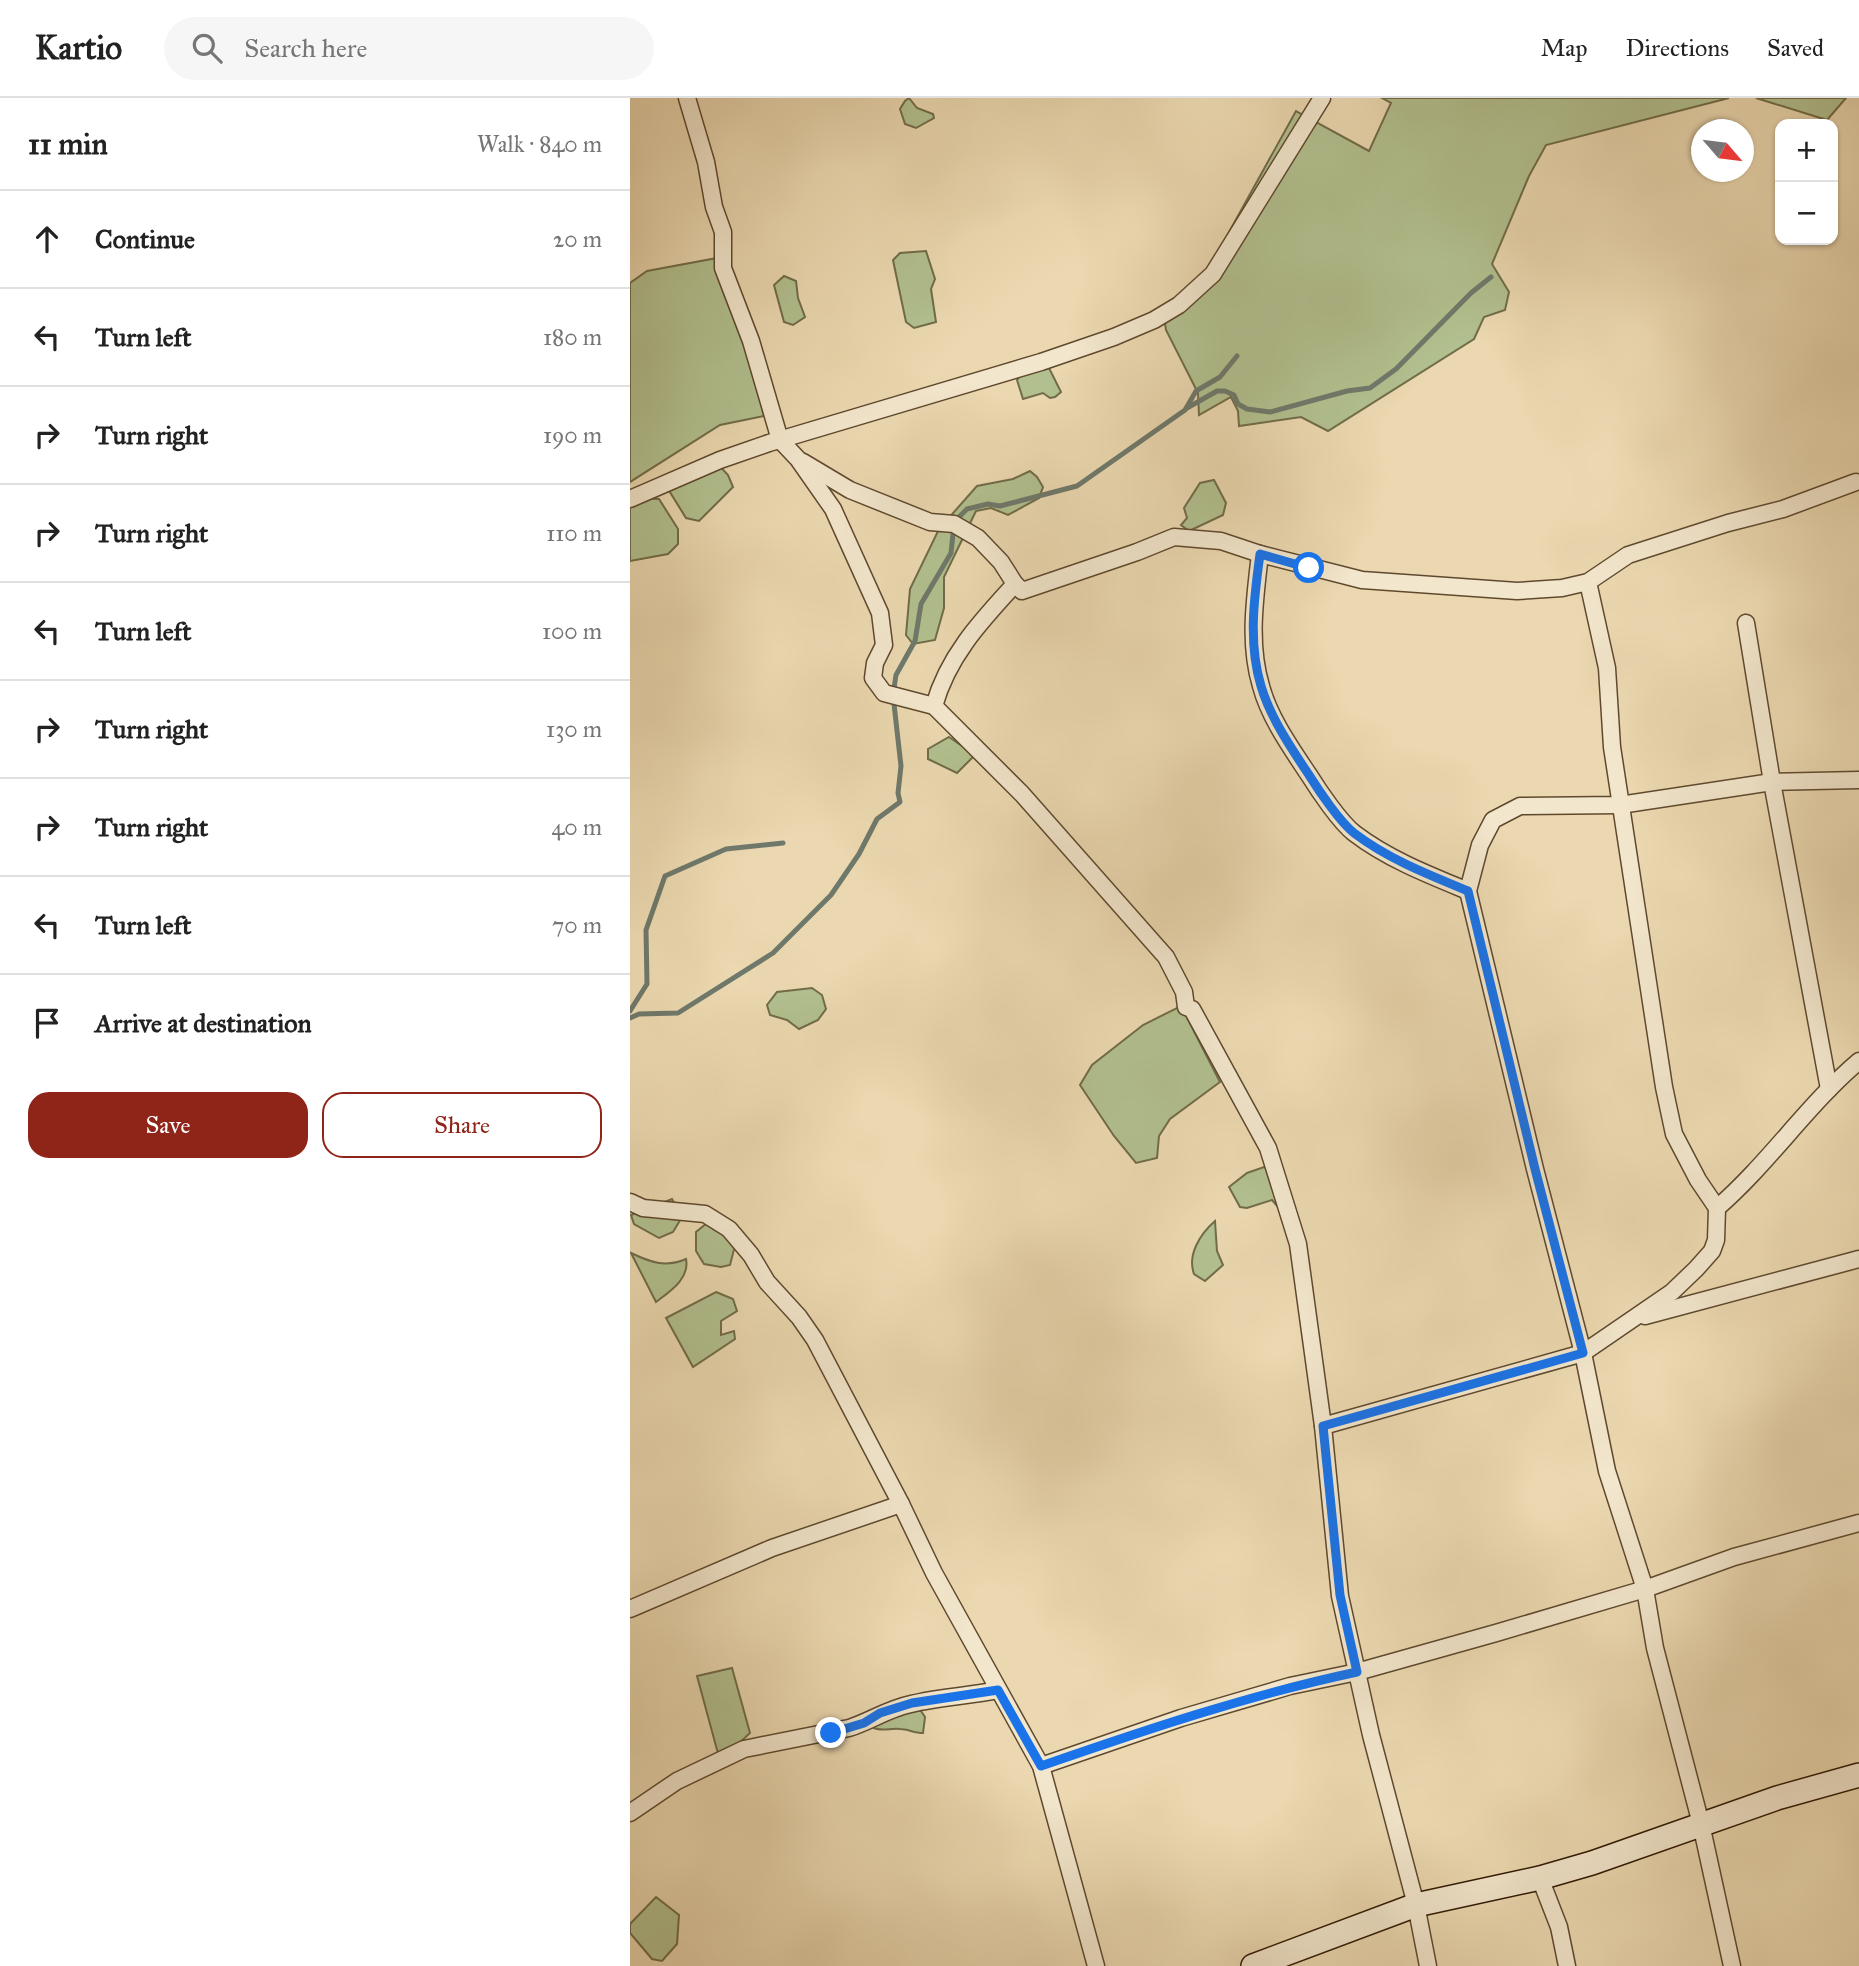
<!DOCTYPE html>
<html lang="en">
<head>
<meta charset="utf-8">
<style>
  body { margin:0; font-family:"IM FELL Great Primer",serif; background:#f6f6f6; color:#222 }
  .controls { position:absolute; right:21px; top:21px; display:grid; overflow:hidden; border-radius:14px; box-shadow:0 2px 5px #0004 }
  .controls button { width:63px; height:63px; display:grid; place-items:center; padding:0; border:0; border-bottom:2px solid #e0e0e0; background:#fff; color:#222; font:35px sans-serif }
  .compass { position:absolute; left:1061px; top:21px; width:63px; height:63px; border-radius:50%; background:#fff; box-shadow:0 2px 5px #0004; rotate:118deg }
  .stop { position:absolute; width:21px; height:21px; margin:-16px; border:5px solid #1a73e8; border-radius:50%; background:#fff }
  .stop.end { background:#1a73e8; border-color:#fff; box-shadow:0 2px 7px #0008 }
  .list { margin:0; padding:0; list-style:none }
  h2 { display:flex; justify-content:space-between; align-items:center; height:91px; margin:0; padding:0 28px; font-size:30px }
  h2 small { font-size:23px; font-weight:400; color:#767676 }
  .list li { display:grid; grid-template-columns:46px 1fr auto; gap:21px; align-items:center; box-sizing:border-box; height:98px; padding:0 28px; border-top:2px solid #e0e0e0 }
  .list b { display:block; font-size:26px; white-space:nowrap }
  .list em { font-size:23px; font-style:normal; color:#767676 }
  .actions { display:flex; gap:14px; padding:21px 28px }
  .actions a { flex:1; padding:16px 0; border:2px solid #8f2418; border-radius:21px; text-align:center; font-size:24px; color:#8f2418 }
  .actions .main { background:#8f2418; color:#fff }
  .icon { flex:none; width:38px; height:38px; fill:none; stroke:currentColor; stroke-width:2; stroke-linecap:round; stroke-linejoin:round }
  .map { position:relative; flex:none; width:1229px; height:1868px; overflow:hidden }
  header { display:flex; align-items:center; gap:42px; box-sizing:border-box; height:98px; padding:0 35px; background:#fff; border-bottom:2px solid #e0e0e0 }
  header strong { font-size:33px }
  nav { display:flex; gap:38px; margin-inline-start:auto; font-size:24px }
  .search { width:490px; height:63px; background:#f6f6f6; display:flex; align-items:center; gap:18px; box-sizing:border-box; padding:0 24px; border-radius:38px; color:#767676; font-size:26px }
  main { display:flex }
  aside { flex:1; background:#fff }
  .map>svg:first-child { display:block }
  .green { fill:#b2c08f; stroke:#716c49; stroke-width:2 }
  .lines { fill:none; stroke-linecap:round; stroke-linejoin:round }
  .stream { stroke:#6f796b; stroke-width:5 }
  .street-casing { stroke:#5f492e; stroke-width:19 }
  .secondary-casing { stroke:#301903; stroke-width:26 }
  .street { stroke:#f2e6cc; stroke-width:16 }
  .secondary { stroke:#f2e6cc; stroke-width:23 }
  .route { stroke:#1a73e8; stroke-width:9 }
</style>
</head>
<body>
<header>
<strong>Kartio</strong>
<div class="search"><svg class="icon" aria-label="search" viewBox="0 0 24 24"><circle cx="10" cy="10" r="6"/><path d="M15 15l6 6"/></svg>Search here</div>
<nav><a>Map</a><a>Directions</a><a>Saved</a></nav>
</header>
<main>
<aside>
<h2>11 min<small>Walk · 840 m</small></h2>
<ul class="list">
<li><svg class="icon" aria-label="ahead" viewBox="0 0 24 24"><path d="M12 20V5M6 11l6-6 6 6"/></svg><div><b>Continue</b></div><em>20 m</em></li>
<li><svg class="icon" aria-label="left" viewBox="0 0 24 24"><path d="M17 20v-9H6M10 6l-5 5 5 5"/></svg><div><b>Turn left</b></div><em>180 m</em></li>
<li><svg class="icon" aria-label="right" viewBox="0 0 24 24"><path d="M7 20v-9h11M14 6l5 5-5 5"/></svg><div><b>Turn right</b></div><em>190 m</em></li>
<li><svg class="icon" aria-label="right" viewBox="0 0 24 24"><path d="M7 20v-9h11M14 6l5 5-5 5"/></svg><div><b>Turn right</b></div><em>110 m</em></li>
<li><svg class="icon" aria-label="left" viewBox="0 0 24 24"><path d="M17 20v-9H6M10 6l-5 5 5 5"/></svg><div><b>Turn left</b></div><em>100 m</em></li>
<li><svg class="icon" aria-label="right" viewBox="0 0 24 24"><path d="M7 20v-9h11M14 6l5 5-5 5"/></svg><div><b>Turn right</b></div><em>130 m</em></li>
<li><svg class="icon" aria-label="right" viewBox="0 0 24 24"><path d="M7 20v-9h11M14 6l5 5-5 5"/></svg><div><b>Turn right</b></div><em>40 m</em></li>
<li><svg class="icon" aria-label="left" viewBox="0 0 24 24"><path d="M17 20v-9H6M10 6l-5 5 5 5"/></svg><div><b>Turn left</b></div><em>70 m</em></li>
<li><svg class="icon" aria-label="arrive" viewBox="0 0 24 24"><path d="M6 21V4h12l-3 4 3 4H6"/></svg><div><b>Arrive at destination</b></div></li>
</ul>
<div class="actions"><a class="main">Save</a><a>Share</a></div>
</aside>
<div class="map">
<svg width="1229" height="1868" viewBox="0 0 1229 1868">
  <rect width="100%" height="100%" fill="#ebd8b0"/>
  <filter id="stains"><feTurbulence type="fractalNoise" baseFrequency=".00286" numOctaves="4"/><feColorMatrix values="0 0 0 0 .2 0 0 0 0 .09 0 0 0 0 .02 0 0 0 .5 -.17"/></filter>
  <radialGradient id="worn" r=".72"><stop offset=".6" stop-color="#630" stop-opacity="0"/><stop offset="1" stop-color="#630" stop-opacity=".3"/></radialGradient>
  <g class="green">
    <polygon points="279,0 287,10 303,16 304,20 286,30 275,26 270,11 275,3"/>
    <polygon points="752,0 1099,0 916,47 899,78 862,166 879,194 875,212 854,219 844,241 698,333 671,319 609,328 608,313 601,299 569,317 568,295 536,232 534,220 562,201 666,13 739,53 761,5"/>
    <polygon points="1126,0 1216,0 1197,22"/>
    <polygon points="296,153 305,181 301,191 306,224 284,230 276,224 263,162 270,155"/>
    <polygon points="98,158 134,318 90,327 0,384 0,185 17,173"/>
    <polygon points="154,178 166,183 168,200 175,219 163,227 154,224 144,187"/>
    <polygon points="419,270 431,294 425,299 420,300 413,295 393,301 387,282 392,275"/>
    <polygon points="84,362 98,377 103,389 69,423 56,420 38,391"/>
    <polygon points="400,373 407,379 413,389 409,400 378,417 361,410 346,413 314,479 314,510 305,542 283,546 276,537 280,491 309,431 347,388 383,381"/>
    <polygon points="584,382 596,405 593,417 559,433 551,427 557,420 554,410 570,385"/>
    <polygon points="6,400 29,401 48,431 48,446 38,456 0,463 0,405"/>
    <polygon points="319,639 345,657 327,675 298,661 298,651"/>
    <polygon points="182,890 192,897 196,911 188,922 169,931 157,922 140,917 137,907 147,894"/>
    <polygon points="551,908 590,984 540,1021 529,1038 527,1060 506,1065 484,1038 450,987 462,967 513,927"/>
    <polygon points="634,1069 645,1074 657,1111 647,1108 642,1102 617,1110 610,1109 599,1089 617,1075"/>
    <polygon points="42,1101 52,1119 43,1134 29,1140 4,1126 1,1117"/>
    <polygon points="82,1121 108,1136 100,1167 91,1169 74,1166 66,1153 66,1134"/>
    <path d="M 585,1123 L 587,1153 L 593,1167 L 575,1183 L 564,1176 C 557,1157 570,1136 585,1123 Z"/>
    <path d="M 1,1155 C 20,1164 35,1170 56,1161 C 60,1181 39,1194 26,1204 Z"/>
    <polygon points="86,1194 103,1201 107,1213 91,1223 91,1237 104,1233 105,1241 63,1269 36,1220"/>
    <polygon points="102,1570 120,1635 90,1663 67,1578"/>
    <path d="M 278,1607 L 291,1613 L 295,1619 L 293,1635 C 284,1635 278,1631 270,1631 C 259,1630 251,1634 241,1629 Z"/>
    <polygon points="26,1799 49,1817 47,1846 32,1863 22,1861 0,1835 0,1826"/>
  </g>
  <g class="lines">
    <g class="stream">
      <polyline points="557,310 587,293 595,293 604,297 608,306 617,311 640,314 717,293 740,290 766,271 841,195 861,179"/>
      <polyline points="0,913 17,886 16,832 35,778 96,751 153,745"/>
      <polyline points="0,920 9,916 48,915 143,855 201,797 229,756 247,721 270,704 268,695 271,668 263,597 266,577 285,543 291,506 321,455 324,426 327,421 337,411 358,406 370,408 447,388 555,312 566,293 590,279 607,258"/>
    </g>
    <g class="street-casing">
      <g id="street">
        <polyline points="57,0 76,64 84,109 93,134 93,170 121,243 150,342 168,361 203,411 250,515 254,547 245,565 243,580 254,595 304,608 392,696 536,859 554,894 556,909 562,911 638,1050 668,1146 693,1328 710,1498 741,1637 786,1807 798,1868"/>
        <polyline points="173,364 220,392 300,424 324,426 348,440 371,464 385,486 392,493 507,454 544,439 591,443 630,456 732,482 887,493 932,490 958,484 998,457 1098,425 1153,411 1226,384"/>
        <polyline points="0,401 90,362 139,345 411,264 484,239 524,222 549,207 583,176 692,0"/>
        <path d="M 630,456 C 625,500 618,545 631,588 C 639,619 661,650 679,677 C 689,693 710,724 724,735 C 758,761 799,777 838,793"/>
        <polyline points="1116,525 1142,684 1199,991"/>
        <path d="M 304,608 C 318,558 351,523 385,486"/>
        <polyline points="0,1104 13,1110 75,1116 99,1131 121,1157 137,1184 169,1219 185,1242 271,1406 304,1475 411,1668 466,1868"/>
        <path d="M 1087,1110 C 1139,1065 1177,1007 1229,963"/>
        <polyline points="1015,1218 1229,1161"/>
        <polyline points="693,1328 953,1255 1042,1194 1066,1171 1082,1153 1086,1142 1087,1110 1068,1082 1044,1036 1034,989 982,649 977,570 958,484"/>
        <polyline points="0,1511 142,1450 271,1406"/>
        <polyline points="411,1668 551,1620 660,1588 727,1574 866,1535 1015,1491 1104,1459 1229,1425"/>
        <path d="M 0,1715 L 47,1683 L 114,1651 L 219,1630 C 241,1623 257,1611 281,1606 C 309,1599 339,1598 368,1592"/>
        <polyline points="910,1780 929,1829 937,1868"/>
        <polyline points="1102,1868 1071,1726 1025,1550 1015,1491 977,1373 953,1255 905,1071 838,793 850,747 863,722 890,708 990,707 1142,684 1229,682"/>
      </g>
    </g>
    <g class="secondary-casing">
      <polyline id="secondary" points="623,1868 786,1807 910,1780 962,1765 1147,1700 1229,1677"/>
    </g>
    <use href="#street" class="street"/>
    <use href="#secondary" class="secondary"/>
  </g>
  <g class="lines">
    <path class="route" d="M 201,1635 L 234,1625 L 250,1615 L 282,1605 L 368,1592 L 411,1668 C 515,1632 619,1597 727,1574 L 710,1497 L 693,1328 L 953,1255 L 905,1071 L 838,793 C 799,777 758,761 724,735 C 710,724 689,693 679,677 C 661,650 640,619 631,588 C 618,545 624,500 630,456 L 679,470"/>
  </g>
  <rect width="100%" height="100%" filter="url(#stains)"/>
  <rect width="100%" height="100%" fill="url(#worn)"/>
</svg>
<div class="controls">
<button>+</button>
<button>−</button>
</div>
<svg class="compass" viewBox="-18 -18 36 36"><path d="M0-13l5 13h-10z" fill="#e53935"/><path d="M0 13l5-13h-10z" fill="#767676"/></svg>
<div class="stop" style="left:679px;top:470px"></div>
<div class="stop end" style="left:201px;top:1635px"></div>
</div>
</main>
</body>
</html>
